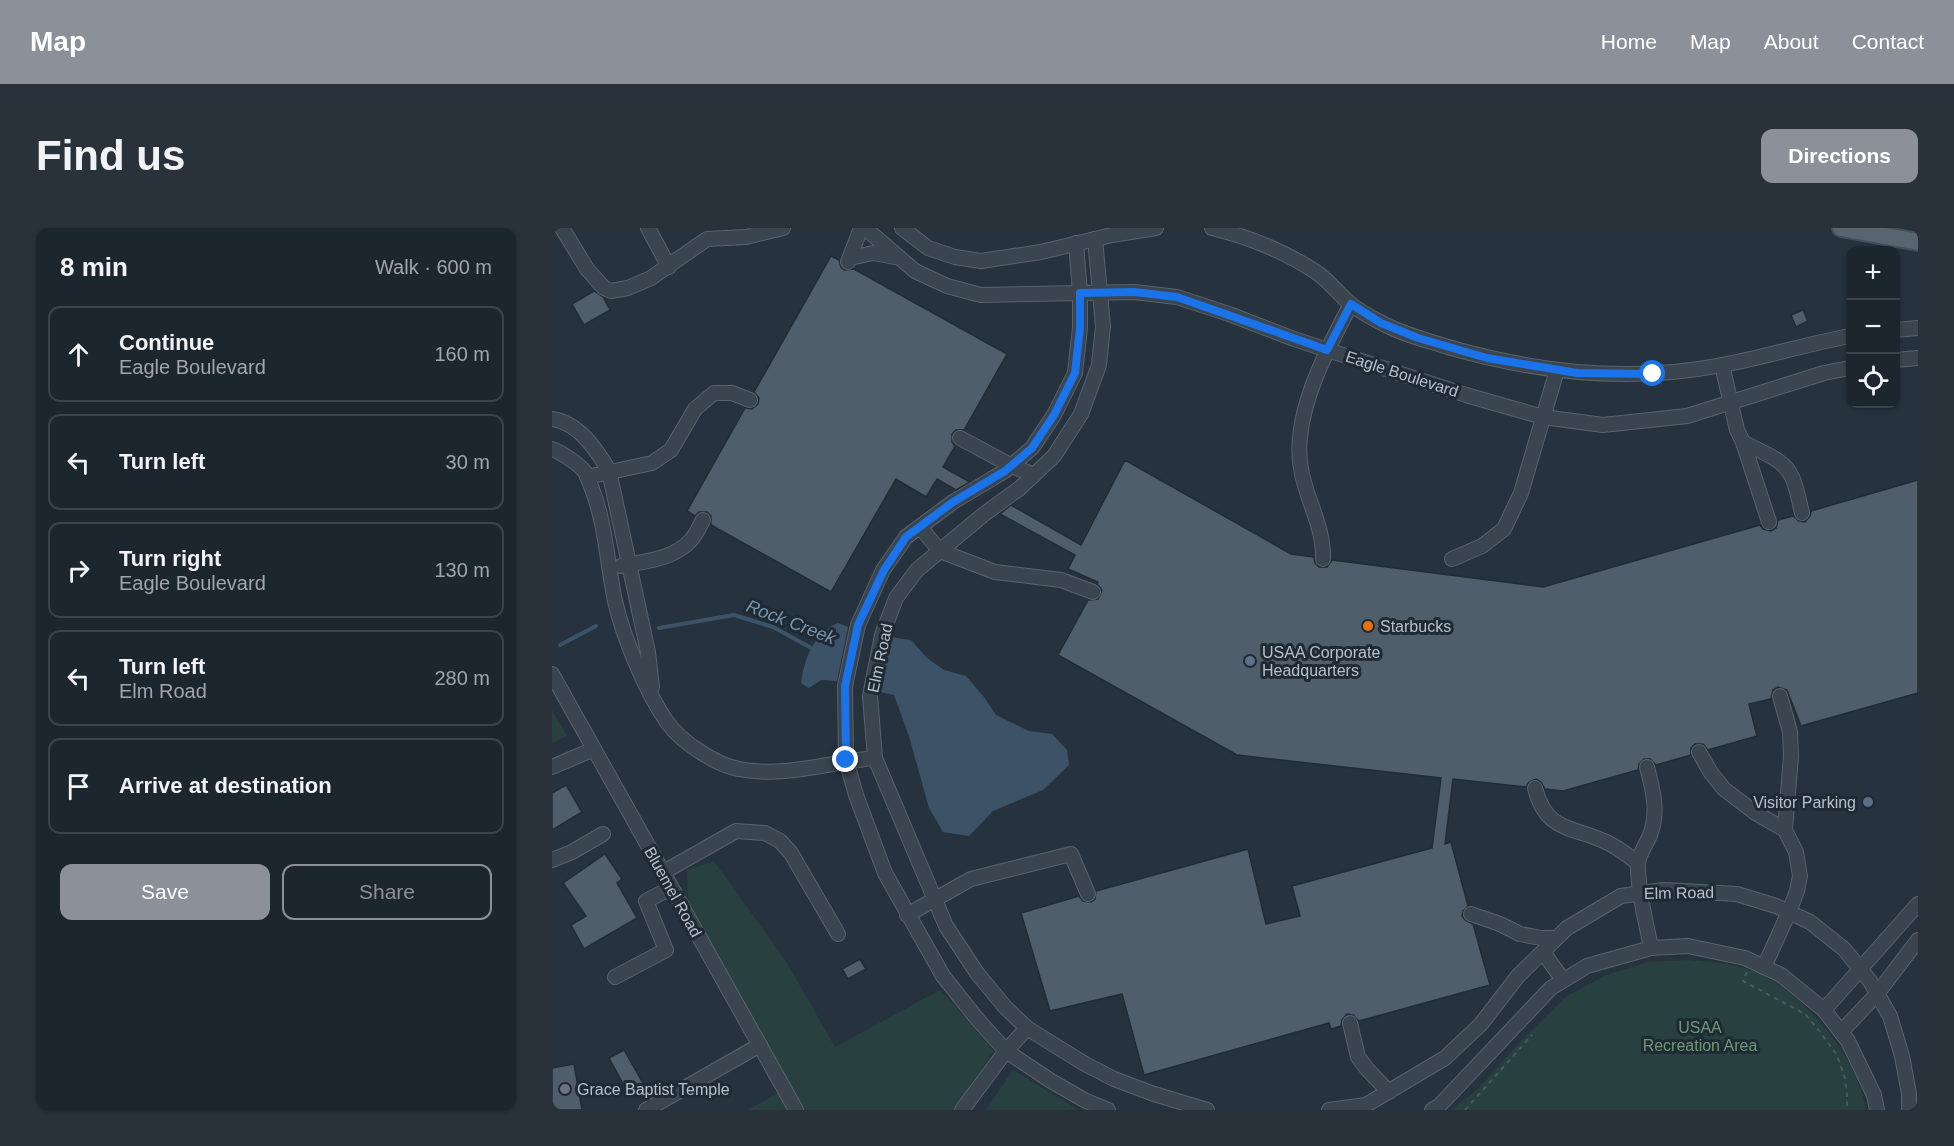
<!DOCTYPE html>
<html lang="en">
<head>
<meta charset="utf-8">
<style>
  body { margin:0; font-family:Arial,sans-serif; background:#29323b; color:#f1f3f6 }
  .controls { position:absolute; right:18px; top:18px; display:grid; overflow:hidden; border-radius:12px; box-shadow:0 2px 4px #0004 }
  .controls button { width:54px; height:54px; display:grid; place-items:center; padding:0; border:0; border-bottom:2px solid #3a434b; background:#1c262f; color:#f1f3f6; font:30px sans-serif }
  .stop { position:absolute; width:18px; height:18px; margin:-14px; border:4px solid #1a73e8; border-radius:50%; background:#fff }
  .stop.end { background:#1a73e8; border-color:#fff; box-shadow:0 2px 6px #0008 }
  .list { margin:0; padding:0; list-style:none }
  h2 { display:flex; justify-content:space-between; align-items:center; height:78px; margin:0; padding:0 24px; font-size:26px }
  h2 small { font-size:20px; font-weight:400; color:#a0a5aa }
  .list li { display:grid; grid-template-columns:39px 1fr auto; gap:18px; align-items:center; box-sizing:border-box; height:96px; margin:0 12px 12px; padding:0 12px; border:2px solid #3a434b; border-radius:12px }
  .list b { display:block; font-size:22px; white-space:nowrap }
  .list p { margin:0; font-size:20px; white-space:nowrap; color:#a0a5aa }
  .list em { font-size:20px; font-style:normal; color:#a0a5aa }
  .actions { display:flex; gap:12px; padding:18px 24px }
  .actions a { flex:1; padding:14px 0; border:2px solid #8c9099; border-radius:12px; text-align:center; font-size:21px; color:#8c9099 }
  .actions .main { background:#8c9099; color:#fff }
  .icon { flex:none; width:33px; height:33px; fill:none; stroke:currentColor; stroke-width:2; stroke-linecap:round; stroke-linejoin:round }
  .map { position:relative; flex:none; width:1366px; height:882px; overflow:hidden; border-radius:12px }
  header { display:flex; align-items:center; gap:36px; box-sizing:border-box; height:84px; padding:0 30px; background:#8c9099; color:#fff }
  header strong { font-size:28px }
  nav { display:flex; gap:33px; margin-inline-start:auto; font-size:21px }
  .intro { display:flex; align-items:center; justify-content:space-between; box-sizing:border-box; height:144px; padding:0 36px }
  h1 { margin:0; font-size:42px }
  .button { padding:15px 27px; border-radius:12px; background:#8c9099; color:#fff; font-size:21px; font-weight:700 }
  main { display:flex; gap:36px; padding:0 36px }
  aside { flex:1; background:#1c262f; border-radius:12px; box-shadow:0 2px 4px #0004 }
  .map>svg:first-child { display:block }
  .green { fill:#284040 }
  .water { fill:#3c5367 }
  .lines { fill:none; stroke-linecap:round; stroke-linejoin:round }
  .stream { stroke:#3c5367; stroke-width:4 }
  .building { fill:#4f5e6a; stroke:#212c36; stroke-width:1.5 }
  .minor-casing { stroke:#58636c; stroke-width:16 }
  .major-casing { stroke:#434e58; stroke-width:20 }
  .path { stroke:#465c5c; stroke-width:2; stroke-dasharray:4.5 4.5; stroke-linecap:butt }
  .minor { stroke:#3a454f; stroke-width:14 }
  .major { stroke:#58646f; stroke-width:16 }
  .route { stroke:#1a73e8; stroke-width:8 }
  .food-dot { fill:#e8710a; stroke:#1f2a34; stroke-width:2 }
  .service-dot { fill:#5c6f8a; stroke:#1f2a34; stroke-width:2 }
  .worship-dot { fill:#6b7280; stroke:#1f2a34; stroke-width:2 }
  .labels { text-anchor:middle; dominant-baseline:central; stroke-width:6; stroke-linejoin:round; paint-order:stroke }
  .street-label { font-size:16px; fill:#b6c0c9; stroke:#1f2a34 }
  .poi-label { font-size:16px; fill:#b6c0c9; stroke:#1f2a34; text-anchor:start }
  .park-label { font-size:16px; fill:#6e9a73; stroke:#1f2a34 }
  .water-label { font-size:18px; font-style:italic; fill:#7894ab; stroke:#1f2a34 }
</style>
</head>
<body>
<header>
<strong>Map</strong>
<nav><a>Home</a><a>Map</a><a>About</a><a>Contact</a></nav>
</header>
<div class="intro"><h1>Find us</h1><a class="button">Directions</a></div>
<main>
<aside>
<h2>8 min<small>Walk · 600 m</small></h2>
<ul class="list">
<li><svg class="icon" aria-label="ahead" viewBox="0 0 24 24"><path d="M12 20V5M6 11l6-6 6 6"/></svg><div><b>Continue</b><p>Eagle Boulevard</p></div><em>160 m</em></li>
<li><svg class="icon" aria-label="left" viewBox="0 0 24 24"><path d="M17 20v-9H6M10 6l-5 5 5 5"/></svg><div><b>Turn left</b></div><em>30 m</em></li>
<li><svg class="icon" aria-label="right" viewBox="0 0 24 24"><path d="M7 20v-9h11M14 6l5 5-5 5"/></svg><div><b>Turn right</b><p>Eagle Boulevard</p></div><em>130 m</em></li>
<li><svg class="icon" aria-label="left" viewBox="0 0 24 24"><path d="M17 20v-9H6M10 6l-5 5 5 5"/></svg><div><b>Turn left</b><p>Elm Road</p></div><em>280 m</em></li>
<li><svg class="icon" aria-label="arrive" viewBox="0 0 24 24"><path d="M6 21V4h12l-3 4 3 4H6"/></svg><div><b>Arrive at destination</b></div></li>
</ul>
<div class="actions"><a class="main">Save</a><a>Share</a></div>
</aside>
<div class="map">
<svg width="1366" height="882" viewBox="0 0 1366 882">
  <rect width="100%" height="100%" fill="#26333f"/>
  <g class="green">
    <polygon points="0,482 15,508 0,515"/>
    <polygon points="162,633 235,735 283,819 388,762 442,823 402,882 196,882 222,867 235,856 136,677 135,642"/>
    <path d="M 1137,732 C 1158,734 1181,735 1201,743 C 1251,763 1305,828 1314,882 L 898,882 L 926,861 L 971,811 L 1015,768 L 1054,747 L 1096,734 Z"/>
    <polygon points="461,842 527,882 434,882"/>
  </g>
  <g class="water">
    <path d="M 286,395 L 296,399 L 285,453 L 269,452 L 257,460 L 249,455 C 252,432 262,404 286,395 Z"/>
    <polygon points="337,409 359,412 375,430 392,442 414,448 432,469 444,487 477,503 500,506 515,522 517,537 491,562 441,583 417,608 391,604 377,580 357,508 342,467 328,464"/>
  </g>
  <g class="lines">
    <g class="stream">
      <polyline points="107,400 182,387 221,399 263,422"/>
      <polyline points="8,417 44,398"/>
    </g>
  </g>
  <g class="building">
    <polygon points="279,28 287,32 289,39 292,42 302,41 455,126 412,202 404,202 400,206 400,214 403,218 391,239 418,254 404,262 385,251 374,269 344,251 279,364 159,297 159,288 155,284 147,284 143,288 135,283 193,180 200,181 206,176 207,170 202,164"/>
    <polygon points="42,63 51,69 58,82 32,97 20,76"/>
    <polygon points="1251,82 1256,93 1244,99 1239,87"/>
    <polygon points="573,232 739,326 762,329 763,335 767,339 775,339 780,332 991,359 1208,297 1211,301 1219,303 1224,300 1226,292 1241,288 1247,293 1253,294 1258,288 1259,283 1366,252 1366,465 1249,498 1235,462 1226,459 1221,462 1219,471 1197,476 1205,508 1156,522 1151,516 1143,516 1139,520 1139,527 1104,537 1098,531 1092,531 1087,536 1086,542 1011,563 993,561 989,554 984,551 977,554 974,559 901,551 893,616 899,614 916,678 911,683 910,688 913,692 921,696 938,757 807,793 801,787 795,786 790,792 789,798 779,801 777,795 592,847 570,766 498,783 469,685 527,668 531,673 539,674 543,671 544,663 696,621 714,696 748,688 740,658 880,620 889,550 685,527 506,427 536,372 546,371 550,362 545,356 546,354 516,341 523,327 448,286 459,277 529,317"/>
    <polygon points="14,557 30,584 0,602 0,565"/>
    <polygon points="53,626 70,651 65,655 85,690 32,721 19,697 34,688 11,655"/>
    <polygon points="308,731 314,741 296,751 290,741"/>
    <polygon points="72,822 91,855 75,863 57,830"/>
    <polygon points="22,836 30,882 0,882 0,840"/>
  </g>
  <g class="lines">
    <g class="minor-casing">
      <g id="minor">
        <polyline points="10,0 35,41 52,60 59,63 76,60 99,50 155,11 194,9 231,0"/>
        <polyline points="96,0 117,39"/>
        <polyline points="313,0 363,43 395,58 429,67 582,64 625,69 677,86 742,111 914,167 991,189 1051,197 1135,188 1272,145 1298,140"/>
        <polyline points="350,0 376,20 403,29 429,33 489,24 560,7 604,0"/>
        <path d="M 660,0 C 697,9 732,23 764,44 C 776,52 786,65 797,75 C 806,82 818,89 828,94 C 849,106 874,112 896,119 C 986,145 1078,155 1170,137 C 1213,129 1255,116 1298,108"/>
        <polyline points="543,11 551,98 547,137 529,186 502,228 468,260 431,287 365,342 344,370 330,407 318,468 323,530 394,698 425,745 453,779 475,800 533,836 562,851 602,866 655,882"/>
        <polyline points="524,15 528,65 528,100 523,145 502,187 480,220 453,243 401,274 354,309 331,342 306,397 293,458 294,532 304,567 333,645 391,748 426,792 454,823 499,853 534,873 556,882"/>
        <polyline points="298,30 321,25 343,29"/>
        <polyline points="296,34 309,0"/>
        <polyline points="1344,102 1366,100"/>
        <polyline points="1344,132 1366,130"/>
        <polyline points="1170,137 1185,202 1191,214 1217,294"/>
        <path d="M 0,191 C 27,195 45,222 57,243 L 96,424 L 100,459"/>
        <polyline points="408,210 460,238 482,247"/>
        <path d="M 1191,214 C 1207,224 1232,230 1240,249 C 1245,260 1247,273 1250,285"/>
        <path d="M 0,221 C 9,224 28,237 33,244 C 36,249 38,256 40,261 C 54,297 55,335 63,373 C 71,409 94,464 115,494 C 129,514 164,537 187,541 C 231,550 278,534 323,530"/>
        <polyline points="35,249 100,235 119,222 143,181 162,165 180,165 198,172"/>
        <polyline points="368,299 388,323 443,344 509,352 541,364"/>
        <path d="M 771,331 C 772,300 756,275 750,246 C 737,192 774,123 799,76"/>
        <polyline points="900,331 930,318 952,301 969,265 1005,142"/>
        <path d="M 69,338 C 93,333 121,332 139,312 C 144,307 147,299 151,292"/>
        <polyline points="0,446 244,882"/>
        <polyline points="1228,468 1238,504 1239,528 1233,602"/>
        <polyline points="1147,524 1159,545 1172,561 1202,584 1233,602 1244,624 1248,648 1245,663 1237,684 1212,739"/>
        <polyline points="0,539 42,521"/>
        <path d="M 1095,539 C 1101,562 1107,584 1098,607 C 1094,617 1086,627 1086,637 C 1086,665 1094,693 1099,720"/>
        <path d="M 983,560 C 994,604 1020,598 1054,614 C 1066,619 1076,628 1086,635"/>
        <polyline points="0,632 20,624 51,606"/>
        <polyline points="110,645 184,603 213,605 228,613 239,625 286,706"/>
        <polyline points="919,686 948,696 968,706 989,710 1004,710"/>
        <polyline points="355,687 419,651 519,626 536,666"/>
        <polyline points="991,724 1011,752"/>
        <polyline points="63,749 114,722 94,673 119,660"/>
        <polyline points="1272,782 1366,676"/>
        <polyline points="798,795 806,829 815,841 837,864"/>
        <polyline points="1289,804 1325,766 1366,712"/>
        <polyline points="94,882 208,817"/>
        <polyline points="410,882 454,823 475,800"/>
        <polyline points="777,882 814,877 893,830 929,796 966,748 1015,700 1069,668 1112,662 1185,666 1224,678 1258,694 1292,721 1318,753 1338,788 1350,828 1357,866 1357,882"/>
        <polyline points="880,882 887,878 999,760 1035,738 1099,720 1136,718 1193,730 1229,747 1272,782 1296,813 1322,867 1325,882"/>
      </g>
    </g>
    <g class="major-casing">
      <polyline id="major" points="1289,0 1366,14"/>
    </g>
    <g class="path">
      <polyline points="1195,744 1191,753 1253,786 1265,800 1285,827 1293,851 1295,867 1295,882"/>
      <polyline points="913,882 980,807"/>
    </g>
    <use href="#minor" class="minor"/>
    <use href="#major" class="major"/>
  </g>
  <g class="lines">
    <polyline class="route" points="294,532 293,458 306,397 332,342 354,309 401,274 453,243 480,220 502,187 523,145 528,100 528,65 582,64 625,69 775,122 799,76 829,95 866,110 935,130 1025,145 1101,146"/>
  </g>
  <circle class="food-dot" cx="816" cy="398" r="6"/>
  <g class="service-dot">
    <circle cx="698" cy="433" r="6"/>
    <circle cx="1316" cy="574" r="6"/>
  </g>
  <circle class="worship-dot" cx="13" cy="861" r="6"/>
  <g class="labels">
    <g class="street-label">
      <text transform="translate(850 146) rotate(18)">Eagle Boulevard</text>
      <text transform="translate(328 430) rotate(-78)">Elm Road</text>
      <text transform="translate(121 664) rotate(61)">Bluemel Road</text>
      <text transform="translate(1127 665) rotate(-1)">Elm Road</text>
    </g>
    <g class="poi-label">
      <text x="828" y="398">Starbucks</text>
      <text x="710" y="424">USAA Corporate<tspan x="710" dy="18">Headquarters</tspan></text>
      <text x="1304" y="574" text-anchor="end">Visitor Parking</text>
      <text x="25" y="861">Grace Baptist Temple</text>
    </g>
    <g class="park-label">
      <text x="1148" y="799">USAA<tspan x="1148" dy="18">Recreation Area</tspan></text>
    </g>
    <g class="water-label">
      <text transform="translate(239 394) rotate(21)">Rock Creek</text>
    </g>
  </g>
</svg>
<div class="controls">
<button>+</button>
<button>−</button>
<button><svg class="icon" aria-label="locate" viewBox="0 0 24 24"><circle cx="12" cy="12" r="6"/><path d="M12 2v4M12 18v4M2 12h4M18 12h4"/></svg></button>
</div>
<div class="stop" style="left:1101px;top:146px"></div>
<div class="stop end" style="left:294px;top:532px"></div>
</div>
</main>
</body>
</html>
